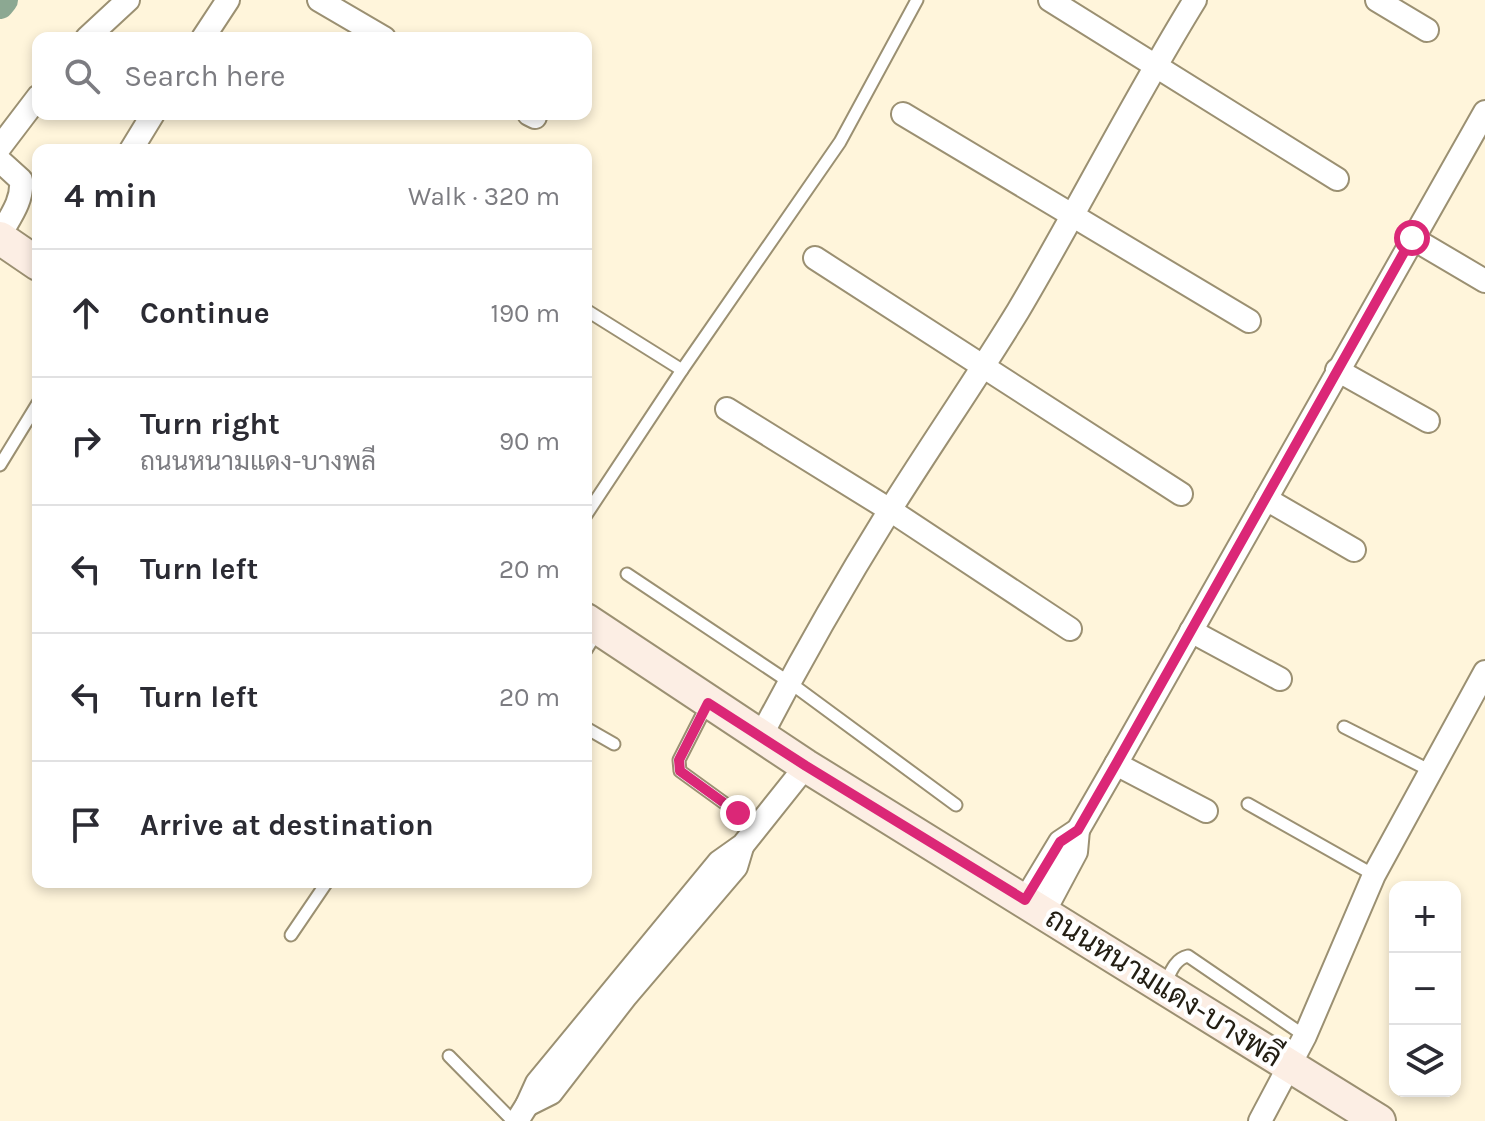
<!DOCTYPE html>
<html lang="en">
<head>
<meta charset="utf-8">
<style>
  body { margin:0; font-family:Karla,Sarabun,sans-serif; background:#f7f7f7; color:#2b2b33 }
  .controls { position:absolute; right:24px; bottom:24px; display:grid; overflow:hidden; border-radius:16px; box-shadow:0 4px 12px #0003 }
  .controls button { width:72px; height:72px; display:grid; place-items:center; padding:0; border:0; border-bottom:2px solid #e1e1e2; background:#fff; color:#2b2b33; font:40px sans-serif }
  .stop { position:absolute; width:24px; height:24px; margin:-18px; border:6px solid #db2777; border-radius:50%; background:#fff }
  .stop.end { background:#db2777; border-color:#fff; box-shadow:0 2px 8px #0008 }
  .list { margin:0; padding:0; list-style:none }
  h2 { display:flex; justify-content:space-between; align-items:center; height:104px; margin:0; padding:0 32px; font-size:34px }
  h2 small { font-size:26px; font-weight:400; color:#7c7c81 }
  .list li { display:grid; grid-template-columns:52px 1fr auto; gap:24px; align-items:center; box-sizing:border-box; height:128px; padding:0 32px; border-top:2px solid #e1e1e2 }
  .list b { display:block; font-size:30px; white-space:nowrap }
  .list p { margin:0; font-size:26px; white-space:nowrap; color:#7c7c81 }
  .list em { font-size:26px; font-style:normal; color:#7c7c81 }
  .icon { flex:none; width:44px; height:44px; fill:none; stroke:currentColor; stroke-width:2; stroke-linecap:round; stroke-linejoin:round }
  .map { position:relative; flex:none; width:1485px; height:1121px; overflow:hidden }
  .search { position:absolute; background:#fff; box-shadow:0 4px 12px #0003; left:32px; top:32px; width:560px; height:88px; display:flex; align-items:center; gap:20px; box-sizing:border-box; padding:0 28px; border-radius:16px; color:#7c7c81; font-size:30px }
  .panel { position:absolute; background:#fff; box-shadow:0 4px 12px #0003; left:32px; top:144px; width:560px; height:744px; border-radius:16px }
  .map>svg:first-child { display:block }
  .lines { fill:none; stroke-linecap:round; stroke-linejoin:round }
  .canal { stroke:#8ca892; stroke-width:28 }
  .lane-casing { stroke:#9b9072; stroke-width:15 }
  .street-casing { stroke:#9b9072; stroke-width:26 }
  .secondary-casing { stroke:#9b9072; stroke-width:36 }
  .lane { stroke:#fff; stroke-width:11 }
  .street { stroke:#fff; stroke-width:22 }
  .secondary { stroke:#fceee4; stroke-width:32 }
  .route { stroke:#db2777; stroke-width:10 }
  .labels { text-anchor:middle; dominant-baseline:central; stroke-width:8; stroke-linejoin:round; paint-order:stroke }
  .street-label { font-size:30px; fill:#231e13; stroke:#fff }
</style>
</head>
<body>
<div class="map">
<svg width="1485" height="1121" viewBox="0 0 1485 1121">
  <rect width="100%" height="100%" fill="#fff5db"/>
  <g class="lines">
    <polyline class="canal" points="0,5 4,0"/>
    <g class="lane-casing">
      <g id="lane">
        <polyline points="586,310 682,370"/>
        <polyline points="0,465 38,403"/>
        <polyline points="586,515 682,370 840,142 917,0"/>
        <polyline points="627,574 789,682 956,805"/>
        <polyline points="586,650 597,632"/>
        <polyline points="708,703 679,760 680,771 738,813"/>
        <polyline points="1344,727 1431,771"/>
        <polyline points="586,728 614,744"/>
        <polyline points="1248,804 1374,875"/>
        <polyline points="291,935 327,882"/>
        <path d="M 1164,986 C 1170,974 1174,959 1188,956 L 1305,1036"/>
        <polyline points="449,1056 513,1121"/>
      </g>
    </g>
    <g class="street-casing">
      <g id="street">
        <polyline points="319,0 384,38"/>
        <polyline points="1050,0 1337,179"/>
        <polyline points="1377,0 1427,30"/>
        <polyline points="87,38 128,0"/>
        <polyline points="203,38 228,0"/>
        <polyline points="529,114 535,117"/>
        <polyline points="903,114 1249,321"/>
        <polyline points="0,147 38,97"/>
        <polyline points="131,150 153,114"/>
        <path d="M 0,161 L 21,180 C 23,201 10,217 0,235"/>
        <polyline points="1412,238 1485,281"/>
        <polyline points="815,258 1181,494"/>
        <polyline points="1337,370 1428,421"/>
        <polyline points="727,409 890,510 1070,629"/>
        <polyline points="1266,499 1354,550"/>
        <polyline points="1191,631 1280,679"/>
        <path d="M 761,736 C 801,659 844,584 890,510 C 932,443 977,378 1018,311 C 1079,208 1132,102 1195,0"/>
        <polyline points="1116,764 1206,811"/>
        <polyline points="1025,900 1060,842 1078,830 1116,764 1485,112"/>
        <polyline points="1044,912 1076,852 1078,830"/>
        <polyline points="527,1105 551,1093 626,996 736,867 742,847"/>
        <polyline points="517,1121 527,1105 537,1083 719,862 743,845 806,766"/>
        <polyline points="1260,1121 1305,1036 1374,875 1485,672"/>
      </g>
    </g>
    <g class="secondary-casing">
      <g id="secondary">
        <polyline points="0,238 38,264"/>
        <polyline points="586,620 806,766 1379,1121"/>
      </g>
    </g>
    <use href="#lane" class="lane"/>
    <use href="#street" class="street"/>
    <use href="#secondary" class="secondary"/>
  </g>
  <g class="lines">
    <polyline class="route" points="738,813 680,771 679,760 708,703 806,766 1025,900 1060,842 1078,830 1116,764 1412,238"/>
  </g>
  <g class="labels">
    <g class="street-label">
      <text transform="translate(1164 987) rotate(32)">ถนนหนามแดง-บางพลี</text>
    </g>
  </g>
</svg>
<div class="controls">
<button>+</button>
<button>−</button>
<button><svg class="icon" aria-label="layers" viewBox="0 0 24 24"><path d="M12 4l9 5-9 5-9-5zM3 14l9 5 9-5"/></svg></button>
</div>
<div class="stop" style="left:1412px;top:238px"></div>
<div class="stop end" style="left:738px;top:813px"></div>
<div class="search"><svg class="icon" aria-label="search" viewBox="0 0 24 24"><circle cx="10" cy="10" r="6"/><path d="M15 15l6 6"/></svg>Search here</div>
<section class="panel">
<h2>4 min<small>Walk · 320 m</small></h2>
<ul class="list">
<li><svg class="icon" aria-label="ahead" viewBox="0 0 24 24"><path d="M12 20V5M6 11l6-6 6 6"/></svg><div><b>Continue</b></div><em>190 m</em></li>
<li><svg class="icon" aria-label="right" viewBox="0 0 24 24"><path d="M7 20v-9h11M14 6l5 5-5 5"/></svg><div><b>Turn right</b><p>ถนนหนามแดง-บางพลี</p></div><em>90 m</em></li>
<li><svg class="icon" aria-label="left" viewBox="0 0 24 24"><path d="M17 20v-9H6M10 6l-5 5 5 5"/></svg><div><b>Turn left</b></div><em>20 m</em></li>
<li><svg class="icon" aria-label="left" viewBox="0 0 24 24"><path d="M17 20v-9H6M10 6l-5 5 5 5"/></svg><div><b>Turn left</b></div><em>20 m</em></li>
<li><svg class="icon" aria-label="arrive" viewBox="0 0 24 24"><path d="M6 21V4h12l-3 4 3 4H6"/></svg><div><b>Arrive at destination</b></div></li>
</ul>
</section>
</div>
</body>
</html>
